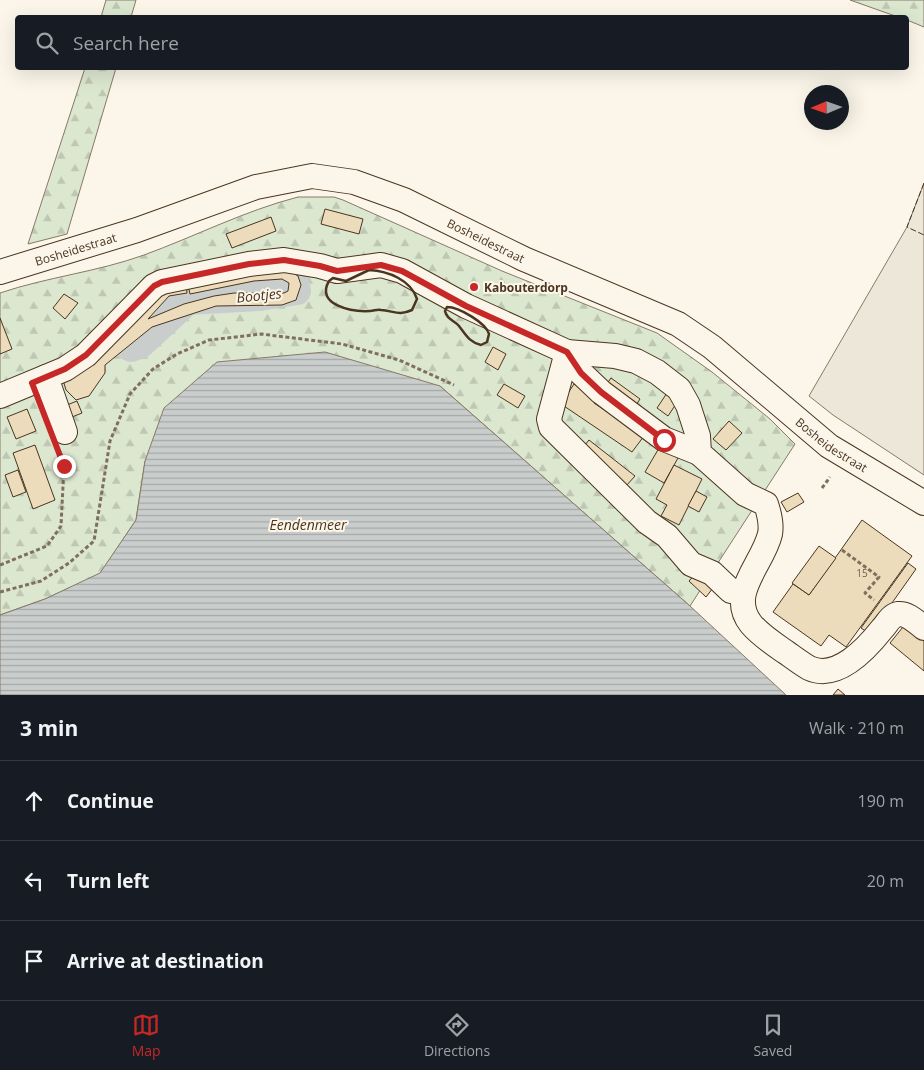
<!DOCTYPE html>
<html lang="en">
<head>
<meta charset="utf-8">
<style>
  body { margin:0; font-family:"Open Sans",sans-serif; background:#242831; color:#f1f3f6 }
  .compass { position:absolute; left:804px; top:85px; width:45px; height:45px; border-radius:50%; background:#171b24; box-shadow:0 5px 20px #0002; rotate:268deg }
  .stop { position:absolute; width:15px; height:15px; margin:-11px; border:4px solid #c62828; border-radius:50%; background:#fff }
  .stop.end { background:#c62828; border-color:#fff; box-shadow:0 1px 5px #0008 }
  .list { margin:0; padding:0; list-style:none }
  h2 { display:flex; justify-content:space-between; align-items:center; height:65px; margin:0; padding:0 20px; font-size:21px }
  h2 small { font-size:16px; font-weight:400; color:#9ea1a6 }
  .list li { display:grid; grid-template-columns:32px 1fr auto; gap:15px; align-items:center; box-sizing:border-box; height:80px; padding:0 20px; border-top:1px solid #363941 }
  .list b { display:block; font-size:19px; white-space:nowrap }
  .list em { font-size:16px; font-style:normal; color:#9ea1a6 }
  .icon { flex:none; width:28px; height:28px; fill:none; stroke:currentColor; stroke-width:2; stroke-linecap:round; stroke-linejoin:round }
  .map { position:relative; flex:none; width:924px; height:695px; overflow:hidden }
  .search { position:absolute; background:#171b24; box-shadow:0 5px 20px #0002; left:15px; right:15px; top:15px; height:55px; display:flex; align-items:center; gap:12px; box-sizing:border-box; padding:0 18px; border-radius:5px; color:#9ea1a6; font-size:19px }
  .sheet { height:305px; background:#171b24 }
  nav { display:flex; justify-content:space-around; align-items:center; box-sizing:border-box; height:70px; border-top:1px solid #363941; background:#171b24; font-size:14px; color:#9ea1a6 }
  nav a { display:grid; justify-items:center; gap:2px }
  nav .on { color:#c62828 }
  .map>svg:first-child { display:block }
  .forest { fill:url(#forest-firs); stroke:#887966 }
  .parking { fill:#ede7d9; stroke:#887966 }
  .water { fill:url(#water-rules); stroke:#887966 }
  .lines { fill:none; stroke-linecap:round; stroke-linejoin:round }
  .canal { stroke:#c9cecd; stroke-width:28 }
  .building { fill:#ecdcbc; stroke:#4a3520 }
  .street-casing { stroke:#4a3520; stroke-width:26 }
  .path { stroke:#7f6f5c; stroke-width:3; stroke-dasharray:4 2.5; stroke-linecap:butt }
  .street { stroke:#fbf6e9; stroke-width:24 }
  .fence { stroke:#4a3520; stroke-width:1; stroke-dasharray:6 2.5; stroke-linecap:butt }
  .wall { stroke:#4a3520; stroke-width:2.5 }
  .route { stroke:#c62828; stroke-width:6 }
  .poi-dot { fill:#c62828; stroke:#fbf6e9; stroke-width:2 }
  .labels { text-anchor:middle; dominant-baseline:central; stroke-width:4; stroke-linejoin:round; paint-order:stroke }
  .number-label { font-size:10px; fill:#725f47 }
  .street-label { font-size:12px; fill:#4a3520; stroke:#fbf6e9 }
  .poi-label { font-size:12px; font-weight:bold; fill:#4a3520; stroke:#fbf6e9; text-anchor:start }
  .water-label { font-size:14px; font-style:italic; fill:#4a3520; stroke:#fbf6e9 }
</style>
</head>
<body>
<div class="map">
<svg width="924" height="695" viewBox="0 0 924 695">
  <defs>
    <pattern id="forest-firs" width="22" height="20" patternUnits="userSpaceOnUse" patternTransform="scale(1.25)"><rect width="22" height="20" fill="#dce7d0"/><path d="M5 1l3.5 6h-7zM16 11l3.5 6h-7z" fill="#bec7b2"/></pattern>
    <pattern id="water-rules" width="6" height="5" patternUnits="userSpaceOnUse" patternTransform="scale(1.25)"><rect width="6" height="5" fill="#c9cecd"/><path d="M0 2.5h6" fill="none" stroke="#a5a8a6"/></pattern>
  </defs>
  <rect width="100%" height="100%" fill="#fbf6e9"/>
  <g class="forest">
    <polygon points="106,0 136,0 131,17 101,17"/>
    <polygon points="850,0 924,0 924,27 907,20 906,18 898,17"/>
    <polygon points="85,68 116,68 67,234 28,244"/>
    <path d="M 298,197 L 334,197 L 343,200 L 502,271 L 657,333 L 712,372 L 770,419 L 795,444 L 690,606 L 440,386 L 145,461 L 136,520 L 100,574 L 45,599 L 0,615 L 0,293 C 47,277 97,272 144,255 C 196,236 244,211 298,197 Z"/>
  </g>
  <polygon class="parking" points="924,183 924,475 833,415 809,396 907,227"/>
  <polygon class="water" points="325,352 440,386 690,606 786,695 0,695 0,615 45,599 100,573 136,520 145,461 164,408 217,362"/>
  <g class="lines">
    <polygon class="canal" points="274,274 294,276 297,291 260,297 188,301 140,345 131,348 120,342 173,290"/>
  </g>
  <g class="building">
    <polygon points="325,209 363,219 359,234 321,224"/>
    <polygon points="271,217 276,231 232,248 226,234"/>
    <polygon points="284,267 298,276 301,285 296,300 282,305 216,306 152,327 105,365 105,373 89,396 76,400 66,390 63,380 169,284 186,282 187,293 169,296 148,319 184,304 214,296 234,293 284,293 288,291 289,283 282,279 254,281 190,294 187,280"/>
    <polygon points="64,294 78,303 65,319 53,308"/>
    <polygon points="0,318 12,349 0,354"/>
    <polygon points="493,347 506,354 498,370 485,362"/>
    <polygon points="611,378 640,399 634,408 604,388"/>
    <polygon points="504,384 525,396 518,408 497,395"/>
    <polygon points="574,384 597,400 594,403 644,436 632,452 561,404"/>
    <polygon points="667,393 678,401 668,416 657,408"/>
    <polygon points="77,401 82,413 67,419 74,426 77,433 61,440 62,407"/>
    <polygon points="27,409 36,431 16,439 7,417"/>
    <polygon points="729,421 742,433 726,450 713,439"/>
    <polygon points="589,440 635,476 626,486 581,450"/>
    <polygon points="35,445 55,500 33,509 13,453"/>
    <polygon points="659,448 678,458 664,483 645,472"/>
    <polygon points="674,465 702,479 679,525 661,516 667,505 656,499"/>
    <polygon points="18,470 26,492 13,497 5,475"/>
    <polygon points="696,491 707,497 699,512 688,506"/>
    <polygon points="798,493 804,502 787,512 781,502"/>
    <polygon points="862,520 912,556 846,647 829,635 821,646 773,612 793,584 809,595"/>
    <polygon points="819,546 836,558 809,595 792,583"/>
    <polygon points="908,563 916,569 870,634 861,628"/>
    <polygon points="697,572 713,588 706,597 689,581"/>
    <polygon points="907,622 924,636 924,671 890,643"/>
    <polygon points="838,689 845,695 833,695"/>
  </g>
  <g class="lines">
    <g class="street-casing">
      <g id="street">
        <path id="s1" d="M 0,272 L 137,230 L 256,187 L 312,176 L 354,182 L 404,200 L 524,259 L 678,324 L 712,347 L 829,446 L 924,503"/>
        <polyline points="567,352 549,419 551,427 647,522 667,536 691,564 712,573 731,591 742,593"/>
        <polyline points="567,352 581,373 601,392 664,439 699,453"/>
        <polyline points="46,377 65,432"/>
        <path d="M 0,396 L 65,369 L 86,355 L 154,286 L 162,282 L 249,264 L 284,260 L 320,266 L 337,271 L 381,265 L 402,271 L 466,306 L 567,352 L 615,356 L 636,361 L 657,372 L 679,389 L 688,405 L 698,436 L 699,453 L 745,494 L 766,504 C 769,513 772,524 770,534 C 763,564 727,594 751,624 C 761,636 774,644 787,653 C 794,658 802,664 809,668 C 837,681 867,648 882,629 C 887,624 890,616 898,614 C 908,613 916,622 924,628"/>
      </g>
    </g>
    <g class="path">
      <polyline points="822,488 830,477"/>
      <polyline points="842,550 879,577 865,593 874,600"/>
      <polyline points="0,565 47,546 61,526 64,466 60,457"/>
      <polyline points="0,592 41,581 69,563 94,541 110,441 130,394 153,369 177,354 209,340 261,334 342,344 399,360 454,385"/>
    </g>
    <use href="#street" class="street"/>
    <polyline class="fence" points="924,183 907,227 924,235"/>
    <g class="wall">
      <path d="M 369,270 C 388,271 411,280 417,299 L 412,310 C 399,316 394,311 381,310 C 377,309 374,311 370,311 C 352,312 315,305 329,281 L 333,278 L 346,281 Z"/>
      <path d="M 447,307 C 459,307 486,323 489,334 L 487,342 L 481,345 C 469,342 466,335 459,326 C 454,320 447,320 445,311 Z"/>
    </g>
  </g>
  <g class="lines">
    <polyline class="route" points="64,466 32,383 65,369 86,355 154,286 162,282 249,264 284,260 320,266 337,271 381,265 402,271 466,306 567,352 581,373 601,392 664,440"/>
  </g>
  <circle class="poi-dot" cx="474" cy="287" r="5"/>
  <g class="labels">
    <g class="number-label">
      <text x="862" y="573">15</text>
    </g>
    <g class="street-label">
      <text stroke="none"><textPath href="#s1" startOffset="514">Bosheidestraat</textPath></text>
      <text stroke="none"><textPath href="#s1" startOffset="79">Bosheidestraat</textPath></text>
      <text stroke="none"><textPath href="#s1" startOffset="919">Bosheidestraat</textPath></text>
    </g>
    <g class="poi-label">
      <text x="484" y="287">Kabouterdorp</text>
    </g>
    <g class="water-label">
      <text transform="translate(259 295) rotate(-6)">Bootjes</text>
      <text x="308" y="524">Eendenmeer</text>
    </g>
  </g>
</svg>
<svg class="compass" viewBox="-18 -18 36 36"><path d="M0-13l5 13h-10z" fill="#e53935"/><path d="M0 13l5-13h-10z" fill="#9ea1a6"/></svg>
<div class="stop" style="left:664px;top:440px"></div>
<div class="stop end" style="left:64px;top:466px"></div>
<div class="search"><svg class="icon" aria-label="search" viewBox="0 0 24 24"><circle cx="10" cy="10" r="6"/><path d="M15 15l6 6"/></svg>Search here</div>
</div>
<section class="sheet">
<h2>3 min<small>Walk · 210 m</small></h2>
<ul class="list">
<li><svg class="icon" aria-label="ahead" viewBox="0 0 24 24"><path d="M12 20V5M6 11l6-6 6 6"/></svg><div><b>Continue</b></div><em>190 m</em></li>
<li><svg class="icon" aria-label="left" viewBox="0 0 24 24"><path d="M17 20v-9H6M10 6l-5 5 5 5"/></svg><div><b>Turn left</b></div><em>20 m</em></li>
<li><svg class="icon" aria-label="arrive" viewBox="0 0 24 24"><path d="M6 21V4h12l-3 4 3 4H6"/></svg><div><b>Arrive at destination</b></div></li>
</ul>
</section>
<nav>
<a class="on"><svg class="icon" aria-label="map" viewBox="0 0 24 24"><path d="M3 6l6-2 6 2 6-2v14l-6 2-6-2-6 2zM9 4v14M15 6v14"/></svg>Map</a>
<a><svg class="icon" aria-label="directions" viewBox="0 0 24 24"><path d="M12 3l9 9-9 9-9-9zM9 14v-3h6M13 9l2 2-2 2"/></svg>Directions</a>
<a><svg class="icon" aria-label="saved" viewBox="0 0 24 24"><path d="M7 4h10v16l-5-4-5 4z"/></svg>Saved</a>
</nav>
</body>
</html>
